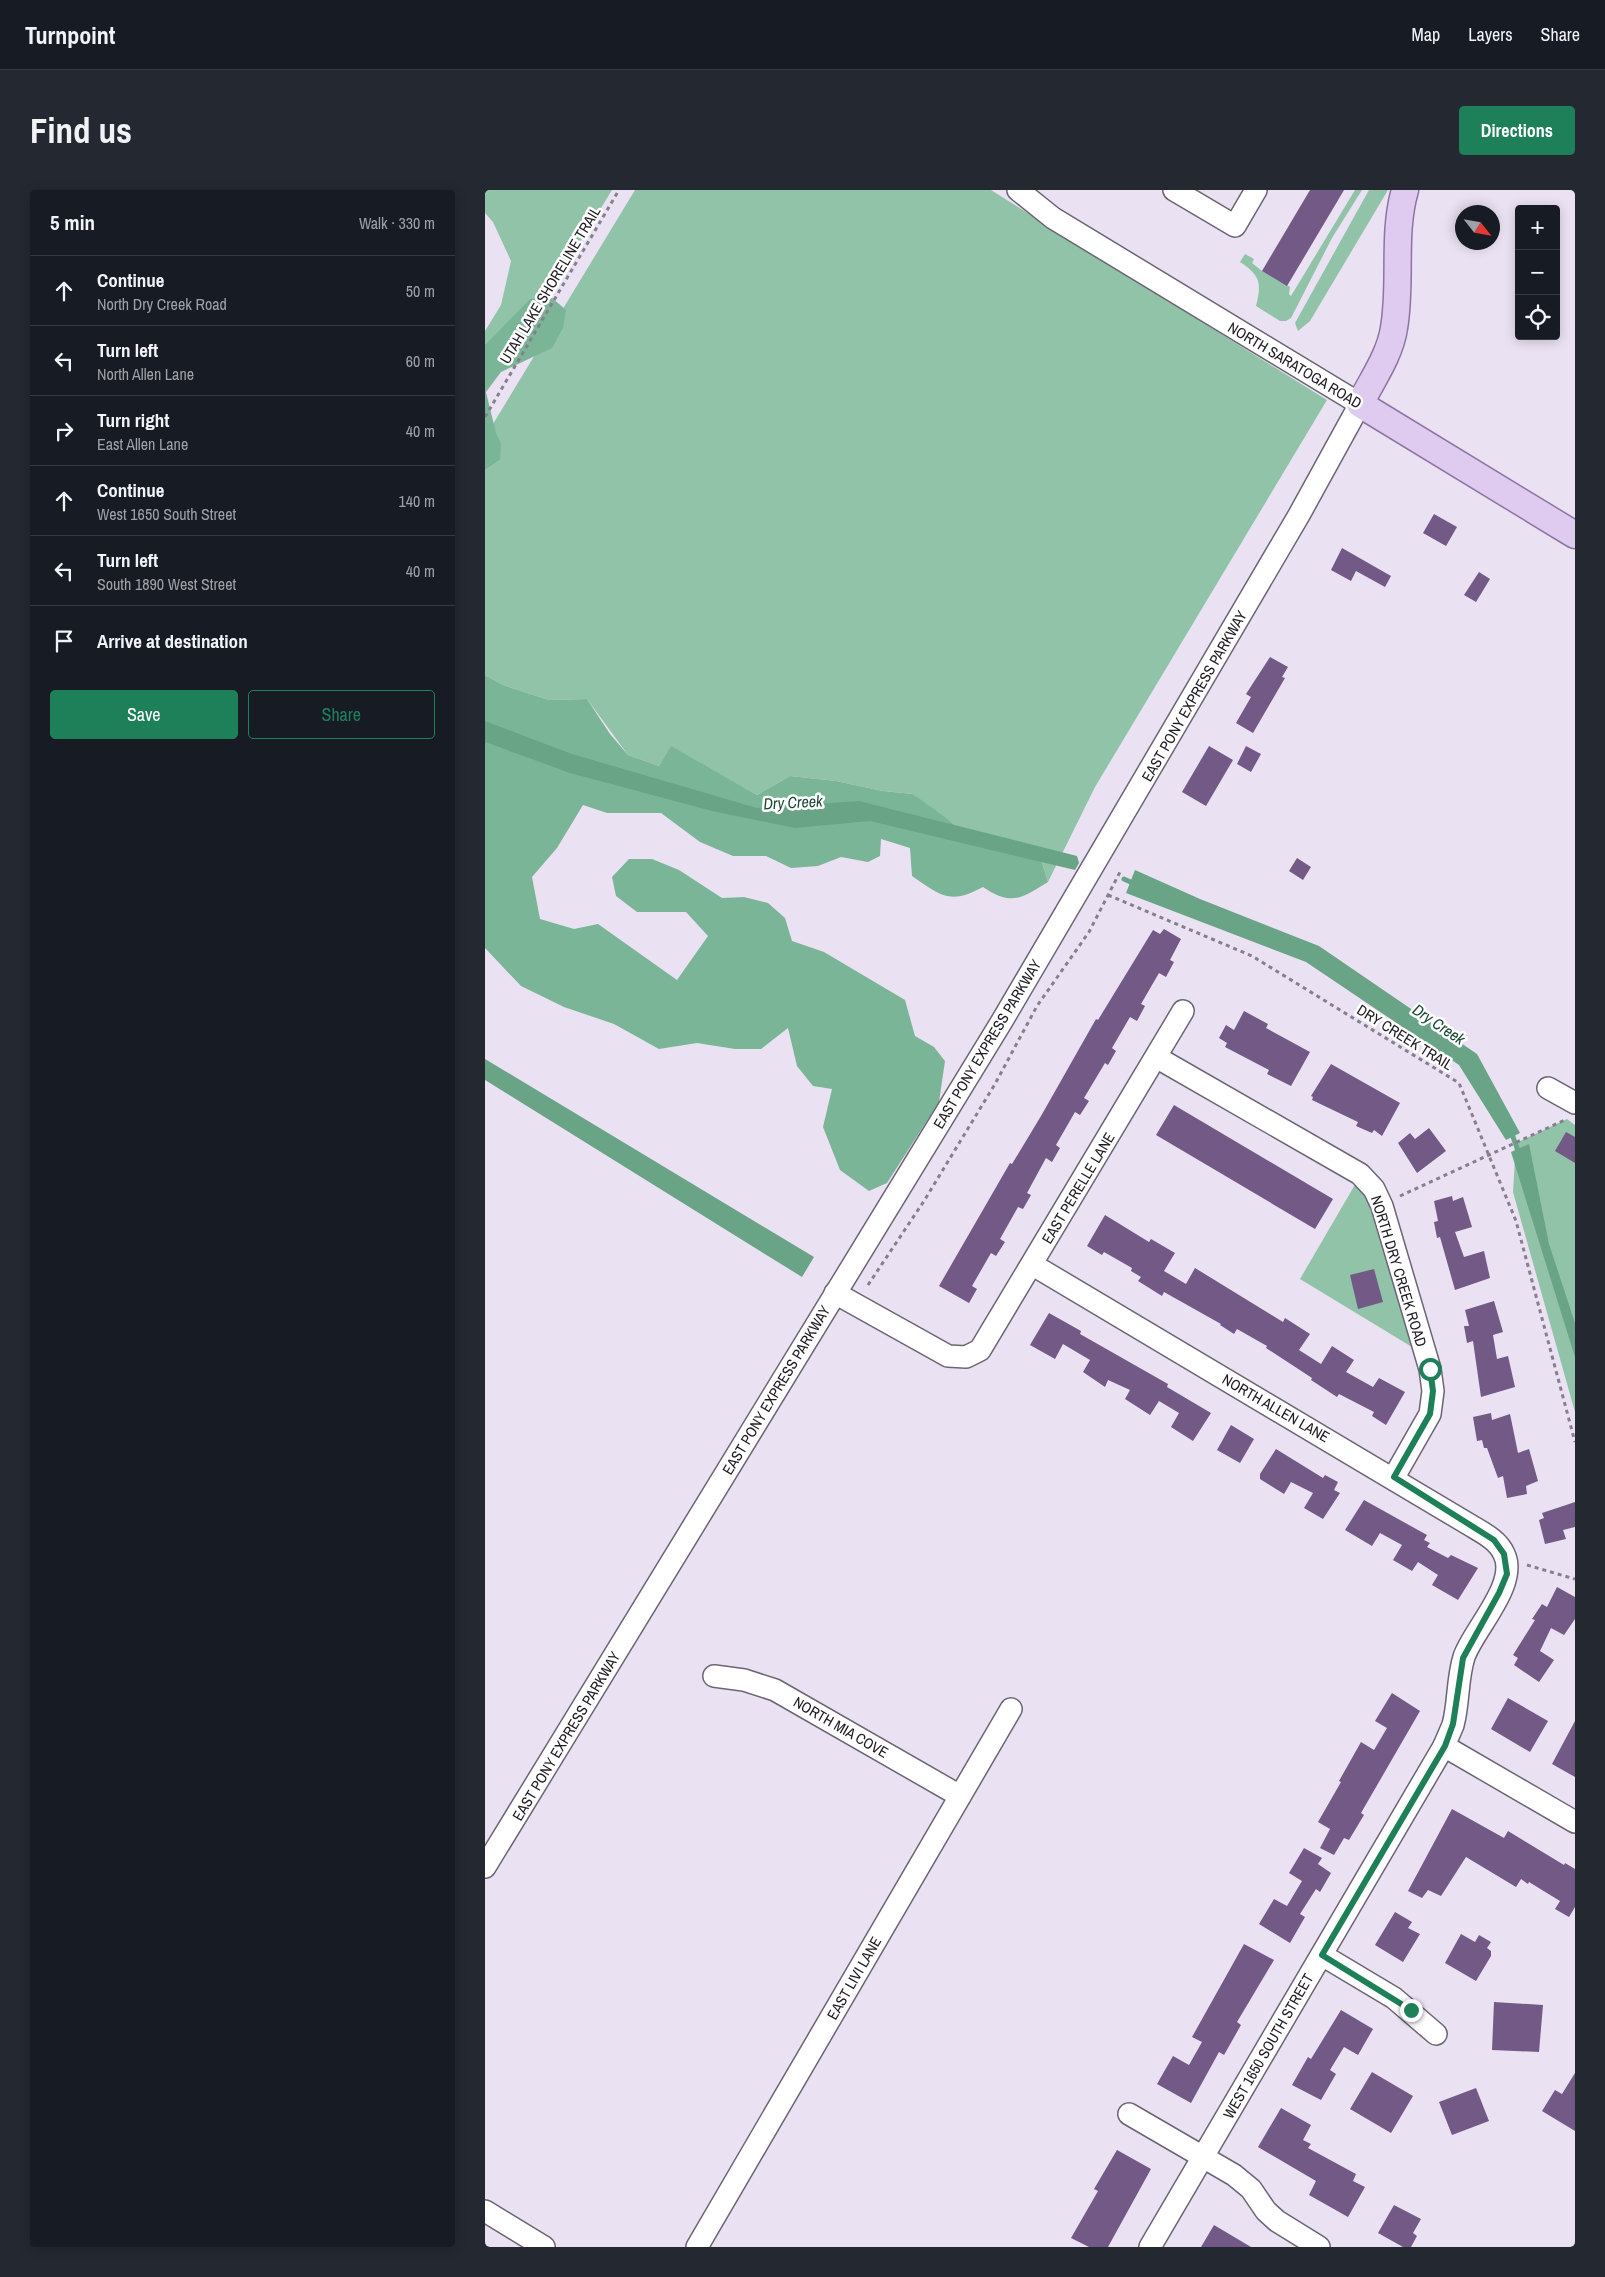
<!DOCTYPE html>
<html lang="en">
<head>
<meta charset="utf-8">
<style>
  body { margin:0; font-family:"Archivo Narrow",sans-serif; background:#242831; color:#f1f3f6 }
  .controls { position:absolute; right:15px; top:15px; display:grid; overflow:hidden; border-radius:5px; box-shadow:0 2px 12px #0003 }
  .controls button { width:45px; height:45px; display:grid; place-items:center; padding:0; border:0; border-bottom:1px solid #363941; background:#171b24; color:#f1f3f6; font:25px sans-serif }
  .compass { position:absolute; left:970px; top:15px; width:45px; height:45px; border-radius:50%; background:#171b24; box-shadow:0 2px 12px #0003; rotate:121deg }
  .stop { position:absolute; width:15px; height:15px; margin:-11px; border:4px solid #1d8059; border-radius:50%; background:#fff }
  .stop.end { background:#1d8059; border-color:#fff; box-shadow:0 1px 5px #0008 }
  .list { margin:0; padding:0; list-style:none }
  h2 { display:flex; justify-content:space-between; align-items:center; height:65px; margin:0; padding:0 20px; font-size:21px }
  h2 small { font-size:16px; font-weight:400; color:#9ea1a6 }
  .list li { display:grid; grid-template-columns:32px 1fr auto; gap:15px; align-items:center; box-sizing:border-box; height:70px; padding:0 20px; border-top:1px solid #363941 }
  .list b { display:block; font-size:19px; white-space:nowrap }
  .list p { margin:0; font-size:16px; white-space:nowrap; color:#9ea1a6 }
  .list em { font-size:16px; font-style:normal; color:#9ea1a6 }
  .actions { display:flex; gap:10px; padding:15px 20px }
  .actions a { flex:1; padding:11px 0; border:1px solid #1d8059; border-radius:5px; text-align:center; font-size:18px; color:#1d8059 }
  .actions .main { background:#1d8059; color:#fff }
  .icon { flex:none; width:28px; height:28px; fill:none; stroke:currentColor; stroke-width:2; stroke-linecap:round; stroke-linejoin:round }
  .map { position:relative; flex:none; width:1090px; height:2057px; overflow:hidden; border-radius:5px }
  header { display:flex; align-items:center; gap:30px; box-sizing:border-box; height:70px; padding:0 25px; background:#171b24; border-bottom:1px solid #363941 }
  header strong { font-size:24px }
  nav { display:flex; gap:28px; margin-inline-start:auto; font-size:18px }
  .intro { display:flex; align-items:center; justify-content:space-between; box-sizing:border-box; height:120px; padding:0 30px }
  h1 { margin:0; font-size:35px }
  .button { padding:12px 22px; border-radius:5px; background:#1d8059; color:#fff; font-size:18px; font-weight:700 }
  main { display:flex; gap:30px; padding:0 30px }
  aside { flex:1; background:#171b24; border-radius:5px; box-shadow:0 2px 12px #0003 }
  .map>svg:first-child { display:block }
  .green { fill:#90c3a8 }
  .forest { fill:#7bb598 }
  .water { fill:#6aa487 }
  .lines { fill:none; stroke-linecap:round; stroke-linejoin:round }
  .stream { stroke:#6aa487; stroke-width:5 }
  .building { fill:#725986 }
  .minor-casing { stroke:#6d6474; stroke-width:24 }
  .major-casing { stroke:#8d75a1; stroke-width:29 }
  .path { stroke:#87808c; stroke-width:3; stroke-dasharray:4 4; stroke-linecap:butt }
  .minor { stroke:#fff; stroke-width:21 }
  .major { stroke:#dfcaf0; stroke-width:26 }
  .route { stroke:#1d8059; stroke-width:6 }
  .labels { text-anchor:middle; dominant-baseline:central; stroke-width:5; stroke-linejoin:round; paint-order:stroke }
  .street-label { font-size:15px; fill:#1e1a21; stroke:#fff }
  .water-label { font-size:16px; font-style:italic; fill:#194833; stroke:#fff }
</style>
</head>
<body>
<header>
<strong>Turnpoint</strong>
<nav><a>Map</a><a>Layers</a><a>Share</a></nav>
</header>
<div class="intro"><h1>Find us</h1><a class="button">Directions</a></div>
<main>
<aside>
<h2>5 min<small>Walk · 330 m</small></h2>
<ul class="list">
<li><svg class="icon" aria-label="ahead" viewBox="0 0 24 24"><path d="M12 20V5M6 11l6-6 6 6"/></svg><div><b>Continue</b><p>North Dry Creek Road</p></div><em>50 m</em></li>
<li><svg class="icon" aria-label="left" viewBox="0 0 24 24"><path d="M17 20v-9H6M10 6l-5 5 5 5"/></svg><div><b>Turn left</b><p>North Allen Lane</p></div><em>60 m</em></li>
<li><svg class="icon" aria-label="right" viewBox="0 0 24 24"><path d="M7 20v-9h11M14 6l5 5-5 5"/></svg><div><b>Turn right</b><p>East Allen Lane</p></div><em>40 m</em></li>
<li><svg class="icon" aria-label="ahead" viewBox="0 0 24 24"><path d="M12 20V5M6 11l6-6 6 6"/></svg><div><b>Continue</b><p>West 1650 South Street</p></div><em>140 m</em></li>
<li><svg class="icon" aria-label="left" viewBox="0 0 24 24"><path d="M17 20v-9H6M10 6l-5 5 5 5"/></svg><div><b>Turn left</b><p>South 1890 West Street</p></div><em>40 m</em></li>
<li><svg class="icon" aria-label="arrive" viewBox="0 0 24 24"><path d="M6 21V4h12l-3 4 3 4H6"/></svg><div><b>Arrive at destination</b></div></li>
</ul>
<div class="actions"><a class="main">Save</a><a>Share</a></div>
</aside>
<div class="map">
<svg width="1090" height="2057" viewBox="0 0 1090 2057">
  <rect width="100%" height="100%" fill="#eae1f2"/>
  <g class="green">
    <polygon points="0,0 127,0 16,182 0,172 0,141 16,115 26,71 8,32 0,23"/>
    <polygon points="150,0 506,0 842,210 610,597 563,692 555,666 492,656 428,604 398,601 351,591 305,586 272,605 186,557 174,576 143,565 102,509 64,510 18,495 0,485 0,280 15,270 8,234"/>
    <path d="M 870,0 L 877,0 L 847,48 L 806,128 L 801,131 L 795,131 L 771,116 C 777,93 775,85 755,72 L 760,64 L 769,69 L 767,73 L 777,81 L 805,97 L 804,104 L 806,106 Z"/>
    <polygon points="884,0 903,0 825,131 813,141 810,133"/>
    <polygon points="1082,929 1090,935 1090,1222 1028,1002 1031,953"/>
    <polygon points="871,993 887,1010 929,1155 927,1157 815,1089"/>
  </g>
  <g class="forest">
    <polygon points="66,107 81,120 78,138 67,158 16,182 1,202 11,243 16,254 15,270 0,280 0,155 45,109"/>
    <path d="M 0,485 L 18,495 L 64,510 L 102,509 L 125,544 L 143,565 L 174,576 L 186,556 L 272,605 L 305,586 L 351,591 L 398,601 L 428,604 L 461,628 L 492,656 L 555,666 L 563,692 C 536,709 526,716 498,697 C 465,715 456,706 427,686 L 425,658 L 396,649 L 395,666 L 383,672 L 356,667 L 333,676 L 306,678 L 281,666 L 248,666 L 215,652 L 176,623 L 122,623 L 98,615 L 72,658 L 47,687 L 55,729 L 89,739 L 113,734 L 192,790 L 223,746 L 201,722 L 152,722 L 131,706 L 127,687 L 144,669 L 167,669 L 194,680 L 237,708 L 259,707 L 283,713 L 300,728 L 307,751 L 339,762 L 420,810 L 430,846 L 449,857 L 460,871 L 454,912 L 402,993 L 384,1001 L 355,980 L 338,937 L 347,899 L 328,896 L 312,876 L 303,838 L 276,859 L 250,859 L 212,853 L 174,859 L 129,834 L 79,817 L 36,796 L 0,758 Z"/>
  </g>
  <g class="water">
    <polygon points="0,531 87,564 272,618 374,611 592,666 594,673 590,680 385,631 310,638 227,621 85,583 0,552"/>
    <polygon points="650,680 715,709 834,756 992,864 1035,943 1021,950 974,875 821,772 641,703"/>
    <polygon points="0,869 329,1067 317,1087 0,890"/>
    <polygon points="1044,954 1064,1054 1090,1133 1090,1167 1026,962"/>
  </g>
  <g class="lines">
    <g class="stream">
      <polyline points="639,689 650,694"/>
      <polyline points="1026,941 1034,964"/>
    </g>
  </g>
  <g class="building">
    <polygon points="825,0 859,0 802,96 777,81"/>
    <polygon points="949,324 972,337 961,356 938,343"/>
    <polygon points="857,358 906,386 900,397 871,381 866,391 846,380"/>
    <polygon points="994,382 1005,389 991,412 979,405"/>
    <polygon points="785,467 803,477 797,487 800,488 768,543 751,533 766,507 761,504"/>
    <polygon points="724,556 748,570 721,616 697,602"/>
    <polygon points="761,556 776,564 766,582 752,574"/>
    <polygon points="812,668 826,677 818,690 804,681"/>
    <polygon points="679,739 696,749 685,770 689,772 681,787 674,783 656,814 660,816 652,831 645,827 627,858 631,861 623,875 620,873 599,908 604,911 595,925 590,922 571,955 575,958 567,972 561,968 542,1003 546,1005 538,1019 533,1017 515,1049 520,1052 511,1066 506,1063 487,1096 492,1099 484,1113 454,1096 525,973 527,974 556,926 611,829 613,830 668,740 675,744"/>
    <polygon points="759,821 783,834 781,838 825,862 806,896 782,884 784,880 740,857 742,853 734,848 741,835 749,840"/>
    <polygon points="846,874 915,913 897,946 889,940 887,943 871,936 873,932 827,910 828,907 826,906"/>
    <polygon points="689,915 848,1009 830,1039 671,945"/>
    <polygon points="944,938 961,961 932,983 913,953 925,943 930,949"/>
    <polygon points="1081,942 1090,947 1090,973 1070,961"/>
    <polygon points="967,1006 968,1011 978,1007 987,1037 970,1042 979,1067 999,1061 1005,1088 970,1100 955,1047 952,1048 949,1032 953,1031 949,1011"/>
    <polygon points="620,1025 664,1052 666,1049 690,1063 679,1081 701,1094 710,1078 798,1132 800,1128 825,1144 814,1160 836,1174 847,1156 869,1170 861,1182 888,1197 894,1188 920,1202 901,1235 887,1226 889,1222 854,1204 852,1207 826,1190 827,1188 781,1158 782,1156 752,1139 749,1144 735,1135 736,1134 679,1102 677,1106 653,1091 656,1087 646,1081 647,1078 619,1062 617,1065 602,1056"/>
    <polygon points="889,1079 898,1112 873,1119 865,1085"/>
    <polygon points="1009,1111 1018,1142 1008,1145 1012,1169 1023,1166 1030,1197 996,1207 988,1151 982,1153 979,1136 984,1136 980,1120"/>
    <polygon points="564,1123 596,1141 595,1144 683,1194 682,1197 726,1223 708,1251 686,1237 694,1223 674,1211 665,1225 640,1209 645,1200 623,1190 620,1197 598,1182 605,1170 578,1154 570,1169 545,1155"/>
    <polygon points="1006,1223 1007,1230 1025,1224 1033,1263 1044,1259 1053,1291 1041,1296 1042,1304 1022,1308 1018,1286 1013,1288 1002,1258 999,1258 997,1250 992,1251 988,1227"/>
    <polygon points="746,1235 769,1249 755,1273 732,1260"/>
    <polygon points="791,1259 838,1288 840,1285 853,1292 849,1300 855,1303 838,1329 819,1318 828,1303 806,1292 799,1304 775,1289 775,1284"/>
    <polygon points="879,1310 942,1345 939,1350 945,1353 942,1357 963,1368 966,1365 993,1378 973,1410 947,1395 953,1385 933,1372 927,1381 908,1370 917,1355 895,1343 887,1356 860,1340"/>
    <polygon points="1090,1312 1090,1337 1078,1340 1081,1349 1060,1354 1054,1330 1059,1328 1057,1323"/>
    <polygon points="1072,1397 1090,1407 1090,1429 1079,1445 1066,1438 1055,1461 1069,1470 1054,1492 1029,1475 1033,1468 1028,1465 1050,1430 1047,1429 1057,1414 1062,1417"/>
    <polygon points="907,1503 935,1521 876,1623 879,1625 864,1650 859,1648 849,1665 835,1658 845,1639 833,1632 856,1592 854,1591 876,1552 889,1560 902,1538 890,1531"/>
    <polygon points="1023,1508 1063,1531 1045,1562 1006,1539"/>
    <polygon points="1090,1531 1090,1587 1067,1574"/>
    <polygon points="967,1619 1019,1648 1023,1641 1079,1675 1080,1673 1090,1679 1090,1717 1084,1727 1070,1719 1075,1711 1044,1692 1043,1694 1036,1689 1031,1697 981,1667 956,1706 943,1700 937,1708 923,1701"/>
    <polygon points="819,1658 837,1668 833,1674 846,1683 835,1702 831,1699 815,1724 820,1727 805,1753 774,1734 789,1709 802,1716 817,1691 804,1683"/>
    <polygon points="910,1722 927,1732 923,1738 935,1744 918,1772 890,1755"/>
    <polygon points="976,1744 990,1752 994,1745 1006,1752 1002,1758 1006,1761 1006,1766 991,1791 960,1773"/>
    <polygon points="759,1754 789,1770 752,1832 756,1835 739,1865 734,1862 706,1913 672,1894 688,1866 704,1875 717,1852 707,1847"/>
    <polygon points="1009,1812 1058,1815 1054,1862 1007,1860"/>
    <polygon points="856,1820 888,1839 873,1865 859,1857 845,1880 851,1884 836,1910 807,1895 823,1867 826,1869"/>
    <polygon points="887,1882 928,1906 906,1943 865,1919"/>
    <polygon points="1090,1883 1090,1941 1057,1921 1070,1900 1077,1904"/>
    <polygon points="991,1898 1004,1931 967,1945 954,1912"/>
    <polygon points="796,1918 826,1935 818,1950 826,1954 823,1958 871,1984 868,1991 880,1997 863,2027 824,2005 831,1991 773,1957"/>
    <polygon points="632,1960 666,1979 623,2057 604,2057 586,2048 613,2001 609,1999"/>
    <polygon points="909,2015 936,2029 928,2043 932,2046 926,2057 918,2057 893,2043"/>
    <polygon points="729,2035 766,2057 716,2057"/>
  </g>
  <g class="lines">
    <g class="minor-casing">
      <g id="minor">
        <polyline points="689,0 750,36 771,0"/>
        <polyline points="671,867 875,984 889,999 897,1016 945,1179 948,1201 945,1224 909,1287"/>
        <polyline points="1063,898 1090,913"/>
        <path d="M 548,1075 L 985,1335 C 998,1343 1013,1350 1019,1364 C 1034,1394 988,1440 979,1467 C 972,1489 974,1513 968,1535 C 965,1542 962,1549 959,1556 L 665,2057"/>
        <polyline points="350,1103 463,1166 481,1167 495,1160 698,821"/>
        <polyline points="229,1486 259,1490 290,1500 475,1606"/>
        <polyline points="959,1556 1090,1632"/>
        <polyline points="0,1677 517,831 814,325 875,214 568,28 533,0"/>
        <polyline points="837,1765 909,1808 951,1844"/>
        <polyline points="644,1924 749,1985 766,1999 781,2021 792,2031 834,2057"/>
        <polyline points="0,2021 59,2057"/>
        <polyline points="212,2057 526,1519"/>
      </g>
    </g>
    <g class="major-casing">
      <path id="major" d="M 920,0 C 907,45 917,92 909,138 C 905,165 887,190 875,214 L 1090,345"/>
    </g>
    <g class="path">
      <polyline points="0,227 134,0"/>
      <polyline points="623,705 767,766 974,893 1031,1031 1090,1252"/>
      <polyline points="915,1006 1082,929"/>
      <polyline points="383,1095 439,1011 510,894 552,816 604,742 636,680"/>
      <polyline points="1042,1375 1090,1389"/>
    </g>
    <use href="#minor" class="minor"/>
    <use href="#major" class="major"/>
  </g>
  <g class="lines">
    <polyline class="route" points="926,1820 837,1765 960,1556 968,1534 978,1468 1014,1403 1022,1384 1019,1364 1009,1350 909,1287 945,1224 948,1201 945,1179"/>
  </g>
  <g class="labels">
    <g class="street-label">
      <text transform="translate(65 95) rotate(-59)">UTAH LAKE SHORELINE TRAIL</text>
      <text transform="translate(810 175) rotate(31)">NORTH SARATOGA ROAD</text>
      <text transform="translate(709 506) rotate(-60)">EAST PONY EXPRESS PARKWAY</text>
      <text transform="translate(920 847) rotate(32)">DRY CREEK TRAIL</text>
      <text transform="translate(502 854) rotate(-59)">EAST PONY EXPRESS PARKWAY</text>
      <text transform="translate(593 998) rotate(-59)">EAST PERELLE LANE</text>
      <text transform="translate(914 1081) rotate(73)">NORTH DRY CREEK ROAD</text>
      <text transform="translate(291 1200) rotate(-59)">EAST PONY EXPRESS PARKWAY</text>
      <text transform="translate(791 1218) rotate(30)">NORTH ALLEN LANE</text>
      <text transform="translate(356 1537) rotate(30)">NORTH MIA COVE</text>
      <text transform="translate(81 1546) rotate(-59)">EAST PONY EXPRESS PARKWAY</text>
      <text transform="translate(369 1788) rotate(-60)">EAST LIVI LANE</text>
      <text transform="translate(783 1856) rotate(-60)">WEST 1650 SOUTH STREET</text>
    </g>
    <g class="water-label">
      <text transform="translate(308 612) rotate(-3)">Dry Creek</text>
      <text transform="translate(954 834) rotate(34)">Dry Creek</text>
    </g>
  </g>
</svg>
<div class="controls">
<button>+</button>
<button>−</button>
<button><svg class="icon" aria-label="locate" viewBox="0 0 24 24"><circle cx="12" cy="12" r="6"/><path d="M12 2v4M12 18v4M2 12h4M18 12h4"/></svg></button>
</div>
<svg class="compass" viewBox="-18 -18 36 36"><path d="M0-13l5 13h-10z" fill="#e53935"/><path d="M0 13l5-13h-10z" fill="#9ea1a6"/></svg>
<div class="stop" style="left:945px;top:1179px"></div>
<div class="stop end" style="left:926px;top:1820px"></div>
</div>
</main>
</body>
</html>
